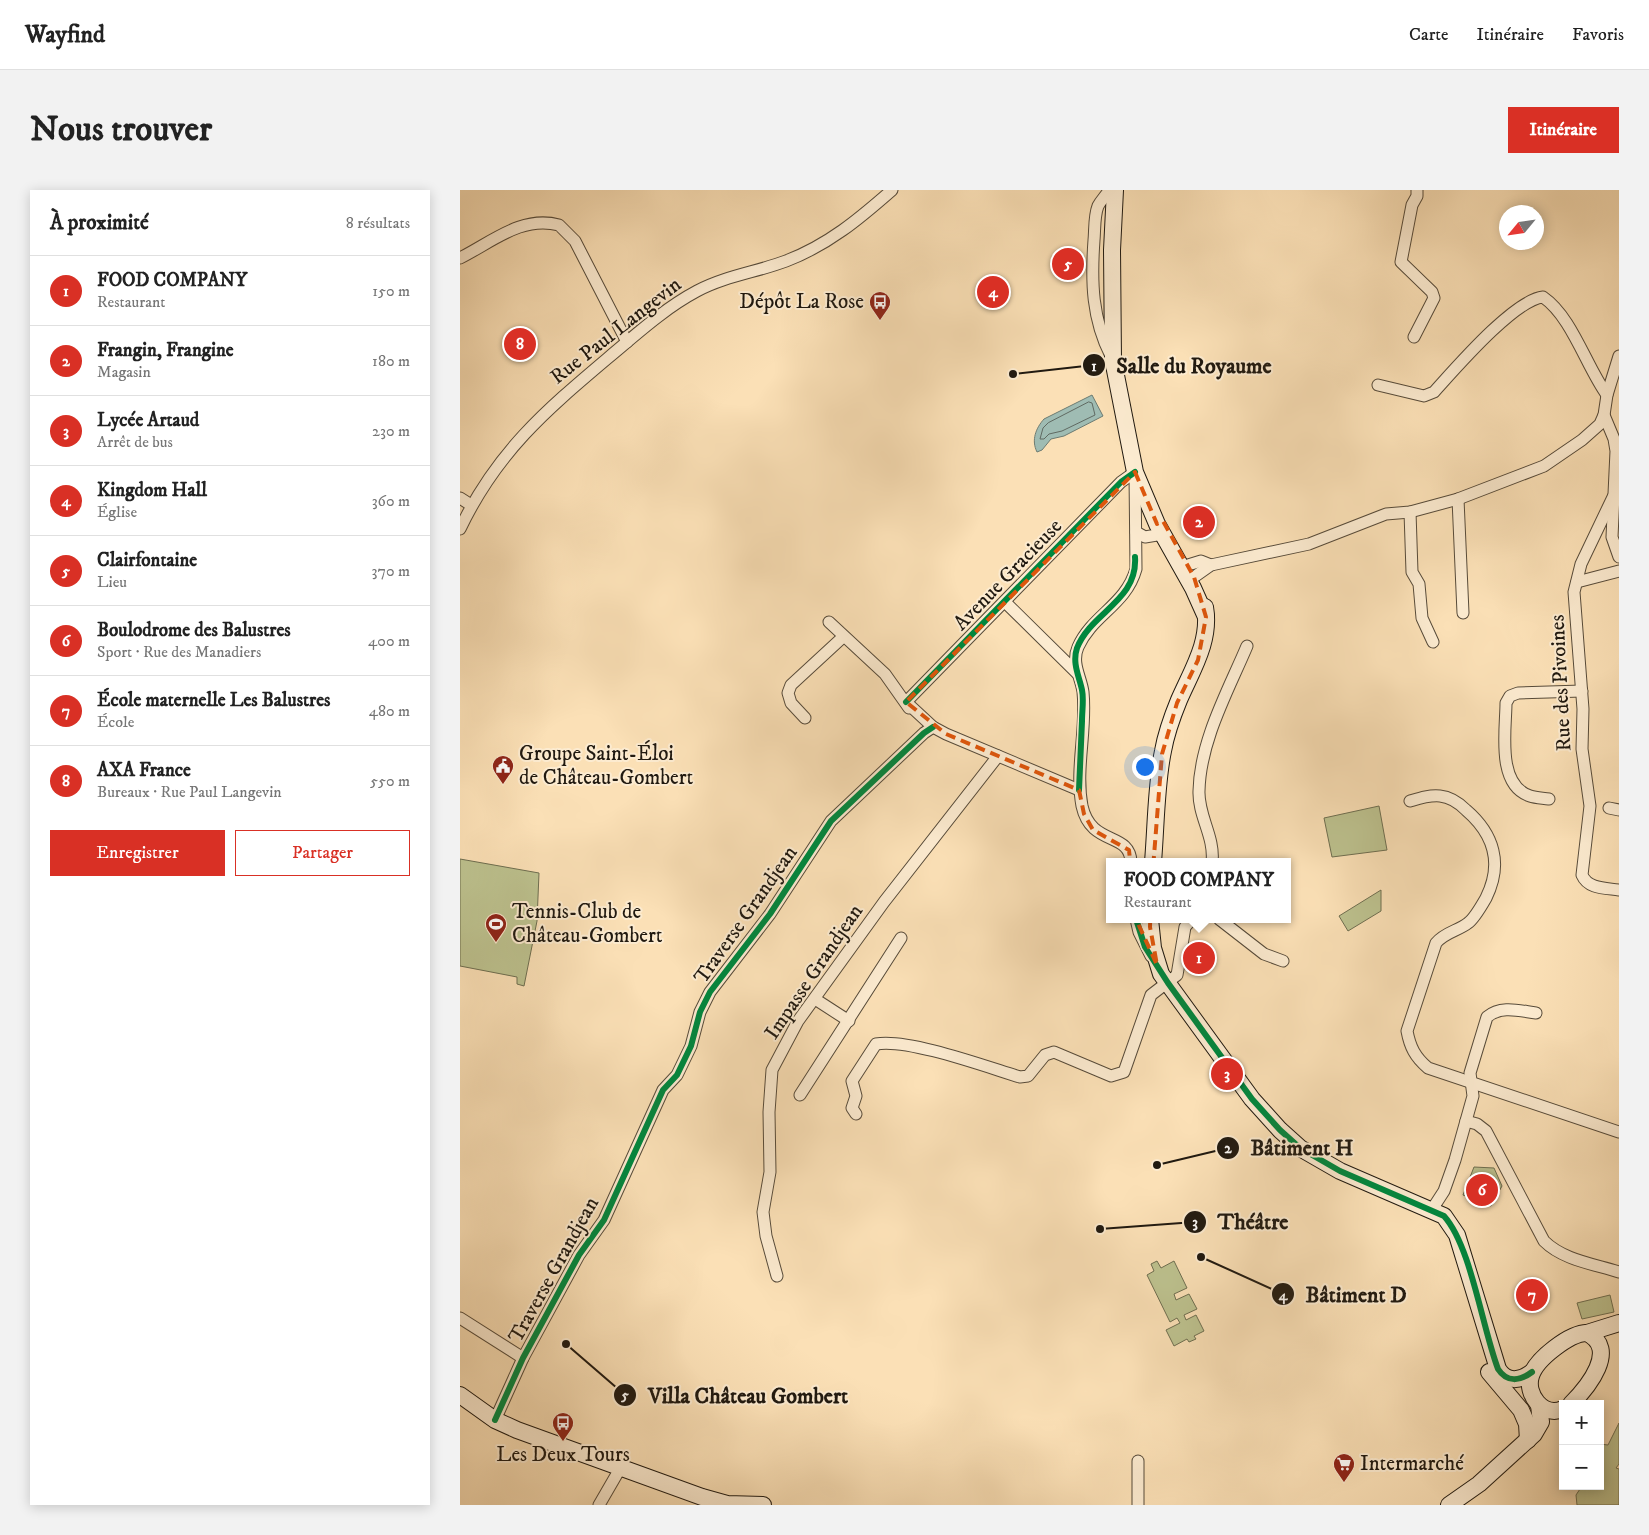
<!DOCTYPE html>
<html lang="fr">
<head>
<meta charset="utf-8">
<style>
  body { margin:0; font-family:"IM FELL DW Pica",serif; background:#f2f2f2; color:#222 }
  .controls { position:absolute; right:15px; bottom:15px; display:grid; overflow:hidden; border-radius:0px; box-shadow:0 2px 12px #0003 }
  .controls button { width:45px; height:45px; display:grid; place-items:center; padding:0; border:0; border-bottom:1px solid #e0e0e0; background:#fff; color:#222; font:25px sans-serif }
  .compass { position:absolute; left:1039px; top:15px; width:45px; height:45px; border-radius:50%; background:#fff; box-shadow:0 2px 12px #0003; rotate:241deg }
  .you { position:absolute; left:684px; top:576px; width:18px; height:18px; margin:-12px; border:4px solid #fff; border-radius:50%; background:#1a73e8; box-shadow:0 0 0 8px #1a73e833 }
  .badge { display:grid; place-items:center; width:32px; height:32px; border-radius:50%; background:#d93025; color:#fff; font-size:16px; font-weight:700 }
  .pin { position:absolute; translate:-50% -50%; border:2px solid #fff; box-shadow:0 1px 5px #0006 }
  .popup { position:absolute; left:646px; top:668px; width:185px; height:65px; box-sizing:border-box; display:grid; place-content:center; border-radius:0px; background:#fff; filter:drop-shadow(0 1px 4px #0005); font-size:16px; white-space:nowrap; color:#767676 }
  .popup b { font-size:19px; color:#222 }
  .popup::after { content:''; position:absolute; left:50%; top:100%; margin-left:-10px; border:10px solid transparent; border-top-color:#fff }
  .list { margin:0; padding:0; list-style:none }
  h2 { display:flex; justify-content:space-between; align-items:center; height:65px; margin:0; padding:0 20px; font-size:21px }
  h2 small { font-size:16px; font-weight:400; color:#767676 }
  .list li { display:grid; grid-template-columns:32px 1fr auto; gap:15px; align-items:center; box-sizing:border-box; height:70px; padding:0 20px; border-top:1px solid #e0e0e0 }
  .list b { display:block; font-size:19px; white-space:nowrap }
  .list p { margin:0; font-size:16px; white-space:nowrap; color:#767676 }
  .list em { font-size:16px; font-style:normal; color:#767676 }
  .actions { display:flex; gap:10px; padding:15px 20px }
  .actions a { flex:1; padding:11px 0; border:1px solid #d93025; border-radius:0px; text-align:center; font-size:18px; color:#d93025 }
  .actions .main { background:#d93025; color:#fff }
  .map { position:relative; flex:none; width:1159px; height:1315px; overflow:hidden; border-radius:0px }
  header { display:flex; align-items:center; gap:30px; box-sizing:border-box; height:70px; padding:0 25px; background:#fff; border-bottom:1px solid #e0e0e0 }
  header strong { font-size:24px }
  nav { display:flex; gap:28px; margin-inline-start:auto; font-size:18px }
  .intro { display:flex; align-items:center; justify-content:space-between; box-sizing:border-box; height:120px; padding:0 30px }
  h1 { margin:0; font-size:35px }
  .button { padding:12px 22px; border-radius:0px; background:#d93025; color:#fff; font-size:18px; font-weight:700 }
  main { display:flex; gap:30px; padding:0 30px }
  aside { flex:1; background:#fff; border-radius:0px; box-shadow:0 2px 12px #0003 }
  .map>svg:first-child { display:block }
  .green { fill:#bdc28f; stroke:#6e6e50 }
  .water { fill:#9fbcb3; stroke:#6c7b72 }
  .lines { fill:none; stroke-linecap:round; stroke-linejoin:round }
  .shore { stroke:#606a62; stroke-width:1 }
  .street-casing { stroke:#574b3a; stroke-width:13 }
  .secondary-casing { stroke:#201910; stroke-width:18 }
  .street { stroke:#fcebd0; stroke-width:11 }
  .secondary { stroke:#fcebd0; stroke-width:16 }
  .cycleway-casing { stroke:#fcebd0; stroke-width:9 }
  .cycleway { stroke:#00873e; stroke-width:6 }
  .marked { fill:none; stroke:#de560c; stroke-width:4; stroke-dasharray:10 6; stroke-linejoin:round }
  .labels { text-anchor:middle; dominant-baseline:central; stroke-width:4; stroke-linejoin:round; paint-order:stroke }
  .poi-label { font-size:21px; fill:#201910; stroke:#fcebd0; text-anchor:start }
  .street-label { font-size:21px; fill:#201910; stroke:#fcebd0 }
  .leader { fill:none; stroke:#201910; stroke-width:2 }
  .callout-dot { fill:#201910; stroke:#fcebd0; stroke-width:2 }
  .mark-label { font-size:15px; text-anchor:middle; font-weight:bold; fill:#fff }
  .callout-label { font-size:22px; text-anchor:middle; font-weight:bold; fill:#201910; stroke:#fcebd0; stroke-width:4; stroke-linejoin:round; paint-order:stroke }
</style>
</head>
<body>
<header>
<strong>Wayfind</strong>
<nav><a>Carte</a><a>Itinéraire</a><a>Favoris</a></nav>
</header>
<div class="intro"><h1>Nous trouver</h1><a class="button">Itinéraire</a></div>
<main>
<aside>
<h2>À proximité<small>8 résultats</small></h2>
<ul class="list">
<li><span class="badge">1</span><div><b>FOOD COMPANY</b><p>Restaurant</p></div><em>150 m</em></li>
<li><span class="badge">2</span><div><b>Frangin, Frangine</b><p>Magasin</p></div><em>180 m</em></li>
<li><span class="badge">3</span><div><b>Lycée Artaud</b><p>Arrêt de bus</p></div><em>230 m</em></li>
<li><span class="badge">4</span><div><b>Kingdom Hall</b><p>Église</p></div><em>360 m</em></li>
<li><span class="badge">5</span><div><b>Clairfontaine</b><p>Lieu</p></div><em>370 m</em></li>
<li><span class="badge">6</span><div><b>Boulodrome des Balustres</b><p>Sport · Rue des Manadiers</p></div><em>400 m</em></li>
<li><span class="badge">7</span><div><b>École maternelle Les Balustres</b><p>École</p></div><em>480 m</em></li>
<li><span class="badge">8</span><div><b>AXA France</b><p>Bureaux · Rue Paul Langevin</p></div><em>550 m</em></li>
</ul>
<div class="actions"><a class="main">Enregistrer</a><a>Partager</a></div>
</aside>
<div class="map">
<svg width="1159" height="1315" viewBox="0 0 1159 1315">
  <rect width="100%" height="100%" fill="#fbe0b6"/>
  <filter id="stains"><feTurbulence type="fractalNoise" baseFrequency=".004" numOctaves="4"/><feColorMatrix values="0 0 0 0 .2 0 0 0 0 .09 0 0 0 0 .02 0 0 0 .5 -.17"/></filter>
  <radialGradient id="worn" r=".72"><stop offset=".6" stop-color="#630" stop-opacity="0"/><stop offset="1" stop-color="#630" stop-opacity=".3"/></radialGradient>
  <g class="green">
    <polygon points="919,616 927,660 872,667 864,628"/>
    <polygon points="0,669 79,683 77,731 64,796 57,794 57,787 0,776"/>
    <polygon points="921,700 921,721 888,741 879,726"/>
    <polygon points="1014,977 1034,978 1042,996 1031,1016 1003,1005"/>
    <polygon points="697,1071 701,1078 714,1071 727,1098 714,1104 716,1110 729,1104 737,1119 724,1125 726,1130 736,1125 744,1141 734,1146 736,1149 729,1152 727,1149 714,1156 706,1140 720,1133 717,1128 710,1132 687,1085 694,1081 691,1074"/>
    <polygon points="1150,1105 1154,1122 1122,1129 1117,1113"/>
    <polygon points="1159,1233 1159,1274 1156,1278 1159,1279 1159,1315 1117,1315 1116,1305 1122,1296 1140,1296 1140,1254 1148,1255"/>
  </g>
  <path class="water" d="M 632,205 L 643,226 L 604,246 L 591,249 L 582,260 L 577,262 C 571,250 576,238 584,229 Z"/>
  <g class="lines">
    <polygon class="shore" points="629,212 632,213 635,225 602,241 589,244 584,249 580,249 583,238 588,233"/>
    <g class="street-casing">
      <g id="street">
        <path d="M 649,0 C 646,6 641,10 638,16 C 634,26 635,40 634,50 C 631,92 632,129 651,166"/>
        <path d="M 0,68 C 32,52 62,25 99,35 L 115,51 L 167,152"/>
        <polyline points="954,147 974,108 972,102 941,72 952,15 957,6 957,0"/>
        <path d="M 918,195 L 964,206 L 974,202 C 995,179 1054,110 1083,107 C 1112,127 1126,176 1147,205"/>
        <polyline points="1144,225 1154,249 1156,261 1152,347 1159,367"/>
        <path d="M 1153,307 L 1121,374 L 1114,402 L 1123,519 L 1122,559 L 1130,616 L 1122,685 C 1128,699 1145,698 1159,700"/>
        <polyline points="0,308 11,315"/>
        <polyline points="998,309 1003,423"/>
        <polyline points="950,322 952,382 959,394 962,428 973,452"/>
        <path d="M 0,339 C 38,259 90,217 155,162 C 181,140 207,117 237,101 C 265,86 297,82 326,71 C 368,55 399,29 432,0"/>
        <polyline points="676,342 685,347 703,344"/>
        <polyline points="728,375 741,371 751,375"/>
        <polyline points="734,387 751,375 849,354 926,324 950,322 998,309 1084,276 1122,250 1140,234 1144,225 1147,205 1159,166"/>
        <polyline points="1117,392 1159,381"/>
        <polyline points="545,412 617,483"/>
        <polyline points="369,432 425,484 449,518"/>
        <polyline points="446,512 661,292 675,282"/>
        <polyline points="446,512 473,537 486,544 619,600"/>
        <polyline points="345,528 331,513 328,503 331,495 383,447"/>
        <path d="M 1089,609 C 1083,608 1076,608 1070,606 C 1036,595 1046,539 1046,513 L 1050,506 L 1058,503 L 1122,501"/>
        <path d="M 950,611 C 960,608 969,605 980,606 C 990,607 999,613 1006,620 C 1034,644 1043,674 1026,708 C 1022,715 1014,729 1008,733 C 998,741 985,742 976,753 L 947,841 C 950,857 955,867 968,878 L 1159,942"/>
        <polyline points="1149,618 1159,620"/>
        <path d="M 671,672 C 670,641 631,657 622,616 C 615,578 627,540 623,502 C 621,487 611,473 618,457 C 632,425 666,415 676,379 L 675,284"/>
        <path d="M 752,672 C 755,647 738,626 739,601 C 740,551 768,501 787,456"/>
        <polyline points="676,729 679,742 691,766"/>
        <polyline points="759,729 804,764 823,771"/>
        <polyline points="355,809 389,831"/>
        <polyline points="340,905 441,748"/>
        <path d="M 396,924 L 392,918 L 396,906 L 392,891 L 416,854 C 448,848 527,877 560,887 L 568,886 L 585,865 L 594,862 L 651,886 L 664,882 L 691,805 L 717,785 L 725,737 L 732,729"/>
        <path d="M 1006,931 L 1017,934 L 1026,941 L 1084,1051 C 1103,1070 1134,1074 1159,1082"/>
        <path d="M 971,1021 L 984,1001 L 995,970 L 1013,906 L 1010,883 L 1027,827 C 1041,815 1060,821 1076,823"/>
        <polyline points="317,1086 306,1046 303,1022 310,982 309,922 312,880 338,831 424,712 538,566"/>
        <polyline points="0,1128 63,1168"/>
        <polyline points="35,1230 63,1168 119,1065 144,1030 203,900 217,885 231,856 240,822 250,802 310,724 371,631 464,543 473,537"/>
        <polyline points="139,1315 161,1277"/>
        <polyline points="678,1315 678,1271"/>
      </g>
    </g>
    <g class="secondary-casing">
      <g id="secondary">
        <polyline points="655,0 652,60 653,170 675,282 697,334 733,398 746,427"/>
        <path d="M 693,672 C 696,637 696,594 703,561 C 706,544 712,527 719,510 C 732,480 751,451 745,417"/>
        <path d="M 690,729 L 693,758 L 701,784 L 792,909 L 820,940 L 840,958 L 880,981 L 984,1026 L 997,1045 L 1038,1179 C 1047,1193 1060,1191 1072,1182"/>
        <polyline points="1127,1143 1159,1133"/>
        <polyline points="1029,1182 1061,1220 1067,1234 1068,1250"/>
        <polyline points="0,1205 35,1230 57,1240 242,1307 267,1314 303,1315"/>
        <path d="M 1103,1219 C 1083,1228 1065,1204 1071,1186 C 1076,1169 1110,1143 1127,1143 C 1159,1159 1128,1197 1111,1214"/>
        <polyline points="989,1315 1019,1294 1074,1244 1081,1232 1079,1215"/>
      </g>
    </g>
    <use href="#street" class="street"/>
    <use href="#secondary" class="secondary"/>
    <g class="cycleway-casing">
      <g id="cycleway">
        <polyline points="446,512 661,292 675,282"/>
        <path d="M 619,600 C 620,577 621,554 622,531 C 622,521 624,509 622,500 C 619,486 612,473 617,458 C 631,422 678,411 675,367"/>
        <path d="M 676,729 L 685,757 L 708,793 L 792,909 L 820,940 L 840,958 L 880,981 L 984,1026 C 1011,1056 1022,1137 1038,1179 C 1047,1193 1060,1191 1072,1182"/>
        <polyline points="35,1230 63,1168 119,1065 144,1030 203,900 217,885 231,856 240,822 250,802 310,724 371,631 464,543 473,537"/>
      </g>
    </g>
    <use href="#cycleway" class="cycleway"/>
  </g>
  <path class="marked" d="M 675,282 L 697,334 L 703,331 L 734,387 L 746,427 L 738,470 L 717,513 L 702,564 L 691,704 L 690,737 L 697,775 L 676,729 L 669,660 L 633,640 L 624,624 L 619,600 L 486,544 L 446,512 Z"/>
  <defs>
    <g id="bus-pin" transform="scale(1.125)"><path d="M0 17L-7.5 6A9.5 9.5 0 1 1 7.5 6Z" fill="#8f2418" stroke="#fcebd0"/><path d="M-5-6H5V4H4V6H2V4H-2V6H-4V4H-5ZM-3.5-4V0h7V-4ZM-3.5 1.2v1.5H-2V1.2ZM2 1.2v1.5H3.5V1.2Z" fill="#fff"/></g>
    <g id="civic-pin" transform="scale(1.125)"><path d="M0 17L-7.5 6A9.5 9.5 0 1 1 7.5 6Z" fill="#8f2418" stroke="#fcebd0"/><path d="M-.6-6.5H3V-4.5H.6V-3L4-1V1h2V6H-6V1h2V-1L-.6-3ZM-1.2 2.5V6h2.4V2.5Z" fill="#fff"/></g>
    <g id="stadium-pin" transform="scale(1.125)"><path d="M0 17L-7.5 6A9.5 9.5 0 1 1 7.5 6Z" fill="#8f2418" stroke="#fcebd0"/><path d="M0-5a6.5 5 0 1 0 0 10a6.5 5 0 1 0 0-10ZM-3.5-1.8h7v3.6h-7Z" fill="#fff"/></g>
    <g id="supermarket-pin" transform="scale(1.125)"><path d="M0 17L-7.5 6A9.5 9.5 0 1 1 7.5 6Z" fill="#8f2418" stroke="#fcebd0"/><path d="M-6-5.5h2.5l.6 2H6L4.5 2H-2.5L-4.4-4H-6ZM-1.5 3.2a1.3 1.3 0 1 0 .1 0ZM3 3.2a1.3 1.3 0 1 0 .1 0Z" fill="#fff"/></g>
  </defs>
  <g fill-rule="evenodd">
    <use href="#bus-pin" x="420" y="112"/>
    <use href="#civic-pin" x="43" y="576"/>
    <use href="#stadium-pin" x="36" y="734"/>
    <use href="#bus-pin" x="103" y="1233"/>
    <use href="#supermarket-pin" x="884" y="1274"/>
  </g>
  <g class="labels">
    <g class="poi-label">
      <text x="404" y="112" text-anchor="end">Dépôt La Rose</text>
      <text x="59" y="564">Groupe Saint-Éloi<tspan x="59" dy="24">de Château-Gombert</tspan></text>
      <text x="52" y="722">Tennis-Club de<tspan x="52" dy="24">Château-Gombert</tspan></text>
      <text x="103" y="1265" text-anchor="middle">Les Deux Tours</text>
      <text x="900" y="1274">Intermarché</text>
    </g>
    <g class="street-label">
      <text transform="translate(156 141) rotate(-38)">Rue Paul Langevin</text>
      <text transform="translate(548 385) rotate(-46)">Avenue Gracieuse</text>
      <text transform="translate(1101 493) rotate(-93)">Rue des Pivoines</text>
      <text transform="translate(286 725) rotate(-55)">Traverse Grandjean</text>
      <text transform="translate(354 782) rotate(-56)">Impasse Grandjean</text>
      <text transform="translate(94 1080) rotate(-61)">Traverse Grandjean</text>
    </g>
  </g>
  <path class="leader" d="M553 184L634 175M697 975L768 958M640 1039L735 1032M741 1067L823 1104M106 1154L165 1205"/>
  <g class="callout-dot">
    <circle cx="553" cy="184" r="5"/>
    <circle cx="697" cy="975" r="5"/>
    <circle cx="640" cy="1039" r="5"/>
    <circle cx="741" cy="1067" r="5"/>
    <circle cx="106" cy="1154" r="5"/>
    <circle cx="634" cy="175" r="12"/>
    <circle cx="768" cy="958" r="12"/>
    <circle cx="735" cy="1032" r="12"/>
    <circle cx="823" cy="1104" r="12"/>
    <circle cx="165" cy="1205" r="12"/>
  </g>
  <g class="mark-label">
    <text x="634" y="181">1</text>
    <text x="768" y="963">2</text>
    <text x="735" y="1037">3</text>
    <text x="823" y="1110">4</text>
    <text x="165" y="1210">5</text>
  </g>
  <g class="callout-label">
    <text x="734" y="183">Salle du Royaume</text>
    <text x="842" y="965">Bâtiment H</text>
    <text x="793" y="1039">Théâtre</text>
    <text x="896" y="1112">Bâtiment D</text>
    <text x="288" y="1213">Villa Château Gombert</text>
  </g>
  <rect width="100%" height="100%" filter="url(#stains)"/>
  <rect width="100%" height="100%" fill="url(#worn)"/>
</svg>
<div class="controls">
<button>+</button>
<button>−</button>
</div>
<svg class="compass" viewBox="-18 -18 36 36"><path d="M0-13l5 13h-10z" fill="#e53935"/><path d="M0 13l5-13h-10z" fill="#767676"/></svg>
<div class="you"></div>
<div class="pin badge" style="left:739px;top:768px">1</div>
<div class="popup"><b>FOOD COMPANY</b>Restaurant</div>
<div class="pin badge" style="left:739px;top:332px">2</div>
<div class="pin badge" style="left:767px;top:884px">3</div>
<div class="pin badge" style="left:533px;top:102px">4</div>
<div class="pin badge" style="left:608px;top:74px">5</div>
<div class="pin badge" style="left:1022px;top:1000px">6</div>
<div class="pin badge" style="left:1072px;top:1105px">7</div>
<div class="pin badge" style="left:60px;top:154px">8</div>
</div>
</main>
</body>
</html>
